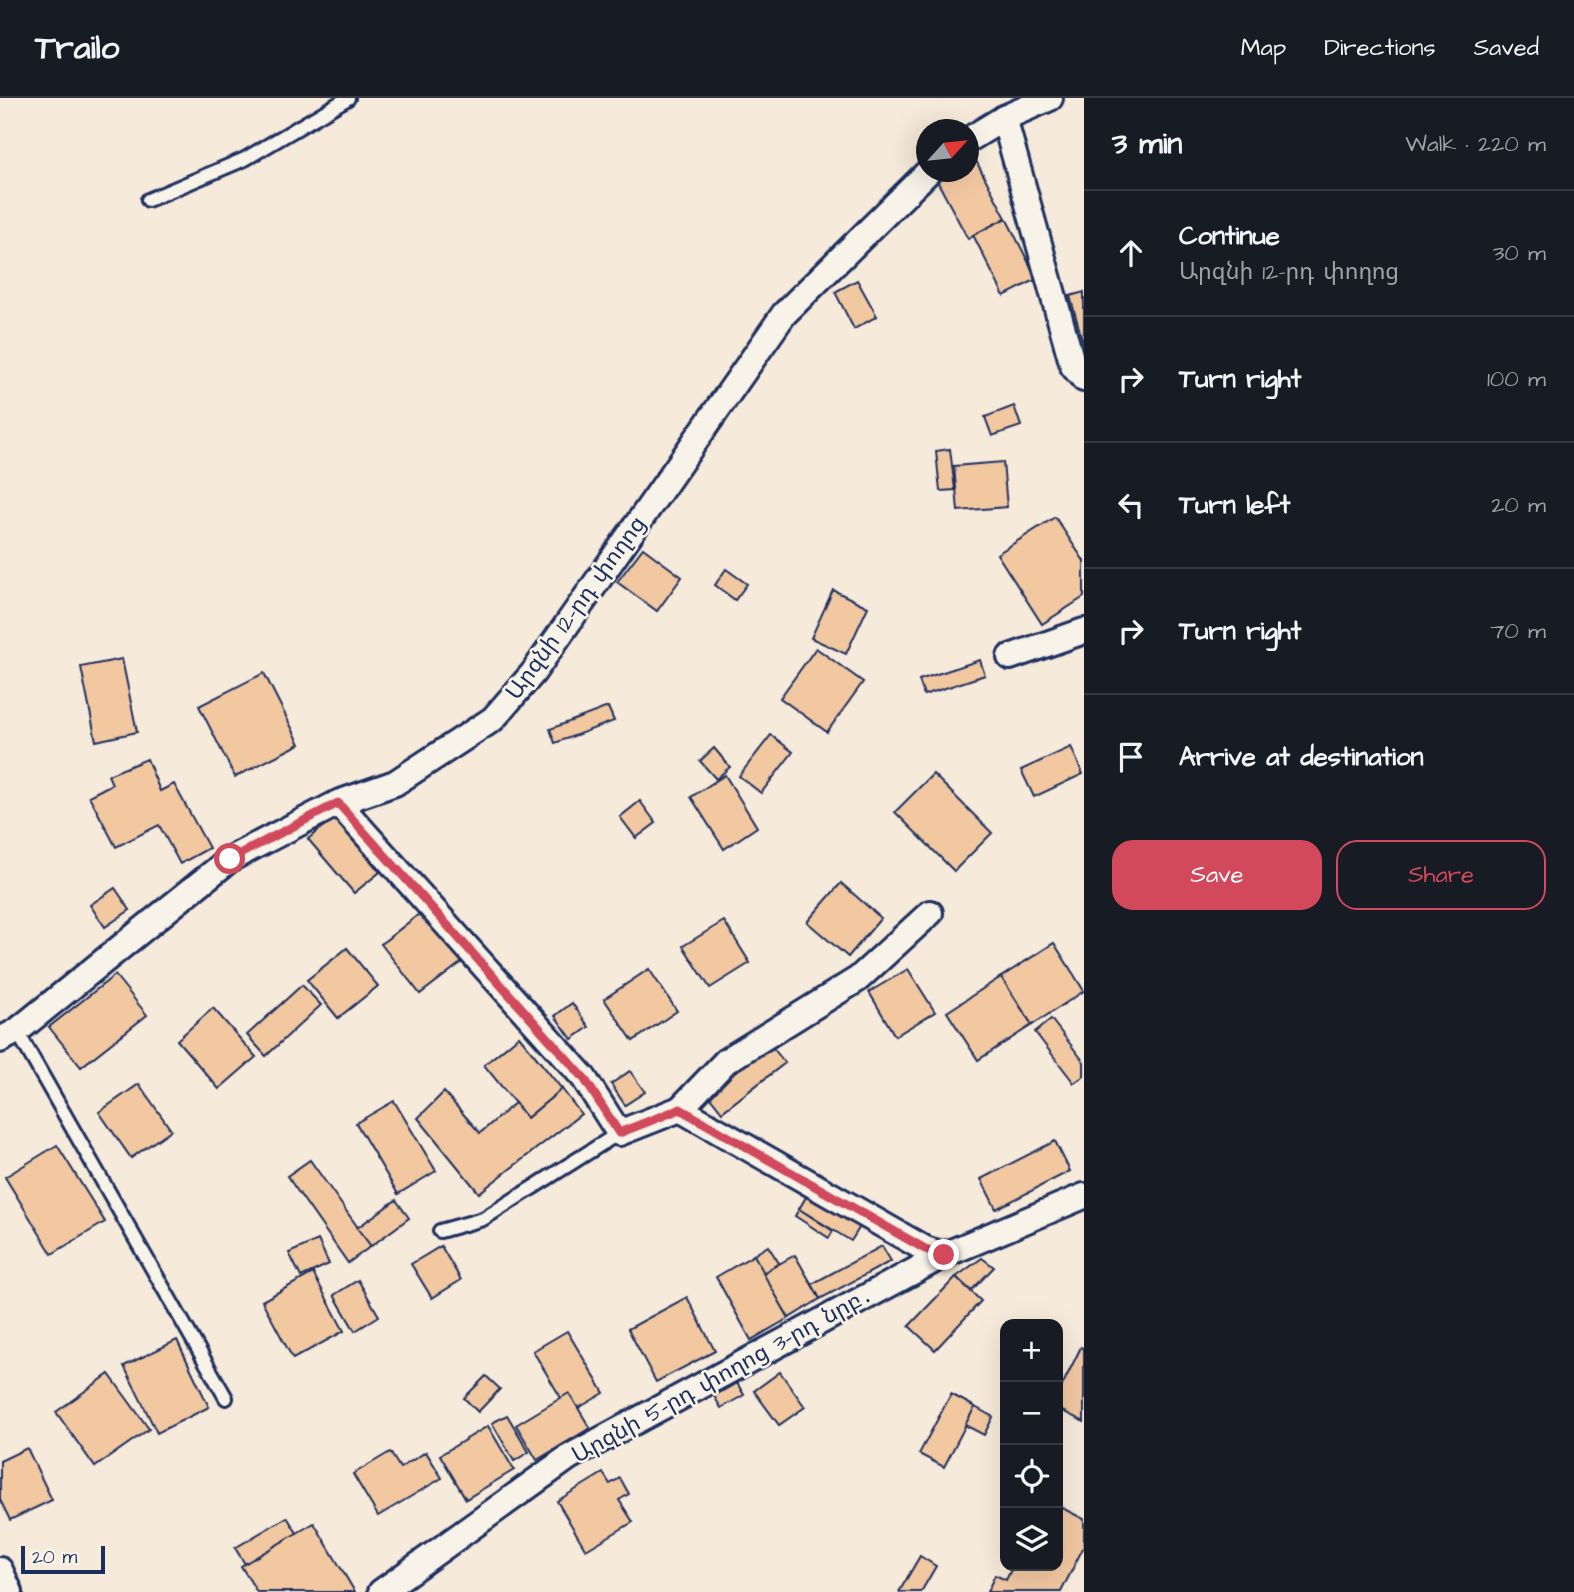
<!DOCTYPE html>
<html lang="en">
<head>
<meta charset="utf-8">
<style>
  body { margin:0; font-family:"Architects Daughter","Noto Sans Armenian",sans-serif; background:#242831; color:#f1f3f6 }
  .controls { position:absolute; right:21px; bottom:21px; display:grid; overflow:hidden; border-radius:14px; box-shadow:0 7px 28px #0002 }
  .controls button { width:63px; height:63px; display:grid; place-items:center; padding:0; border:0; border-bottom:2px solid #363941; background:#171b24; color:#f1f3f6; font:35px sans-serif }
  .compass { position:absolute; left:916px; top:21px; width:63px; height:63px; border-radius:50%; background:#171b24; box-shadow:0 7px 28px #0002; rotate:63deg }
  .scale { position:absolute; left:21px; bottom:18px; width:84px; box-sizing:border-box; padding-left:7px; border:4px solid #1b2f5e; border-top:0; font-size:19px; line-height:24px; white-space:nowrap; color:#1b2f5e; -webkit-text-stroke:5px #f7f3e8; paint-order:stroke }
  .stop { position:absolute; width:21px; height:21px; margin:-16px; border:5px solid #d1495b; border-radius:50%; background:#fff }
  .stop.end { background:#d1495b; border-color:#fff; box-shadow:0 2px 7px #0008 }
  .list { margin:0; padding:0; list-style:none }
  h2 { display:flex; justify-content:space-between; align-items:center; height:91px; margin:0; padding:0 28px; font-size:30px }
  h2 small { font-size:23px; font-weight:400; color:#9ea1a6 }
  .list li { display:grid; grid-template-columns:46px 1fr auto; gap:21px; align-items:center; box-sizing:border-box; height:126px; padding:0 28px; border-top:2px solid #363941 }
  .list b { display:block; font-size:26px; white-space:nowrap }
  .list p { margin:0; font-size:23px; white-space:nowrap; color:#9ea1a6 }
  .list em { font-size:23px; font-style:normal; color:#9ea1a6 }
  .actions { display:flex; gap:14px; padding:21px 28px }
  .actions a { flex:1; padding:16px 0; border:2px solid #d1495b; border-radius:21px; text-align:center; font-size:24px; color:#d1495b }
  .actions .main { background:#d1495b; color:#fff }
  .icon { flex:none; width:38px; height:38px; fill:none; stroke:currentColor; stroke-width:2; stroke-linecap:round; stroke-linejoin:round }
  .map { position:relative; flex:none; width:1084px; height:1494px; overflow:hidden }
  header { display:flex; align-items:center; gap:42px; box-sizing:border-box; height:98px; padding:0 35px; background:#171b24; border-bottom:2px solid #363941 }
  header strong { font-size:33px }
  nav { display:flex; gap:38px; margin-inline-start:auto; font-size:24px }
  main { display:flex }
  aside { flex:1; background:#171b24 }
  .map>svg:first-child { display:block }
  .building { fill:#f2c8a1; stroke:#1b2f5e; stroke-width:2 }
  .lines { fill:none; stroke-linecap:round; stroke-linejoin:round }
  .lane-casing { stroke:#1b2f5e; stroke-width:18 }
  .street-casing { stroke:#1b2f5e; stroke-width:30 }
  .lane { stroke:#f7f3e8; stroke-width:12 }
  .street { stroke:#f7f3e8; stroke-width:24 }
  .route { stroke:#d1495b; stroke-width:9 }
  .labels { text-anchor:middle; dominant-baseline:central; stroke-width:5; stroke-linejoin:round; paint-order:stroke }
  .street-label { font-size:23px; fill:#1b2f5e; stroke:#f7f3e8 }
</style>
</head>
<body>
<header>
<strong>Trailo</strong>
<nav><a>Map</a><a>Directions</a><a>Saved</a></nav>
</header>
<main>
<div class="map">
<svg width="1084" height="1494" viewBox="0 0 1084 1494">
  <rect width="100%" height="100%" fill="#f6eada"/>
  <filter id="ink" filterUnits="userSpaceOnUse"><feTurbulence type="fractalNoise" baseFrequency=".0143" numOctaves="2"/><feDisplacementMap in="SourceGraphic" scale="14" xChannelSelector="R" yChannelSelector="G"/><feConvolveMatrix kernelMatrix="1 2 1 2 8 2 1 2 1" color-interpolation-filters="sRGB"/></filter>
  <g filter="url(#ink)">
    <g class="building">
      <polygon points="974,59 1006,120 968,141 935,79 945,74 968,74 968,61"/>
      <polygon points="1006,120 1037,181 1004,198 973,137"/>
      <polygon points="857,182 877,218 854,231 835,194"/>
      <polygon points="1084,194 1084,248 1070,198"/>
      <polygon points="1014,308 1021,328 992,338 985,319"/>
      <polygon points="950,351 955,392 940,393 936,353"/>
      <polygon points="1003,364 1007,409 958,413 954,368"/>
      <polygon points="1055,419 1084,463 1084,499 1042,526 997,456"/>
      <polygon points="643,450 682,479 657,513 617,484"/>
      <polygon points="726,471 747,486 735,502 715,487"/>
      <polygon points="833,492 868,509 846,556 811,540"/>
      <polygon points="816,550 863,584 827,634 780,600"/>
      <polygon points="122,561 137,634 96,643 81,569"/>
      <polygon points="980,562 985,577 924,597 919,582"/>
      <polygon points="264,575 300,646 235,679 199,608"/>
      <polygon points="608,609 614,623 555,645 550,631"/>
      <polygon points="771,637 793,654 761,695 739,678"/>
      <polygon points="1071,649 1083,676 1034,699 1021,672"/>
      <polygon points="714,650 730,669 716,681 700,663"/>
      <polygon points="147,661 160,693 174,686 209,750 180,766 159,727 116,749 89,698 112,686 108,677"/>
      <polygon points="933,676 992,735 954,773 895,714"/>
      <polygon points="725,677 757,729 724,751 691,699"/>
      <polygon points="640,703 656,725 636,740 620,719"/>
      <polygon points="334,719 380,774 354,795 308,741"/>
      <polygon points="841,785 881,820 848,859 807,824"/>
      <polygon points="115,790 130,812 105,829 90,807"/>
      <polygon points="423,813 462,864 420,896 381,846"/>
      <polygon points="724,823 750,865 710,890 683,848"/>
      <polygon points="1054,845 1084,893 1032,927 1001,879"/>
      <polygon points="347,850 378,888 338,920 307,882"/>
      <polygon points="649,871 677,913 633,943 604,901"/>
      <polygon points="908,871 935,914 895,938 869,894"/>
      <polygon points="115,877 147,917 81,969 49,929"/>
      <polygon points="1001,879 1032,927 978,962 947,914"/>
      <polygon points="302,887 321,907 266,958 247,937"/>
      <polygon points="572,905 589,929 572,941 555,918"/>
      <polygon points="213,910 256,959 219,991 177,942"/>
      <polygon points="1051,921 1084,964 1084,978 1074,985 1035,934"/>
      <polygon points="519,938 562,991 527,1020 484,967"/>
      <polygon points="770,946 785,965 722,1014 707,995"/>
      <polygon points="630,973 645,994 625,1007 611,986"/>
      <polygon points="139,986 171,1032 131,1060 99,1014"/>
      <polygon points="562,991 581,1016 479,1095 418,1020 444,994 480,1035 515,1005 527,1020"/>
      <polygon points="394,1003 436,1073 398,1096 356,1025"/>
      <polygon points="1055,1043 1070,1073 996,1111 981,1081"/>
      <polygon points="57,1047 105,1124 52,1156 5,1079"/>
      <polygon points="310,1062 371,1148 348,1165 287,1078"/>
      <polygon points="809,1094 861,1127 851,1143 799,1111"/>
      <polygon points="396,1102 409,1120 371,1148 357,1130"/>
      <polygon points="799,1111 833,1133 829,1140 795,1118"/>
      <polygon points="318,1142 329,1166 301,1179 289,1155"/>
      <polygon points="441,1148 461,1182 432,1200 411,1166"/>
      <polygon points="768,1148 779,1165 763,1175 752,1158"/>
      <polygon points="882,1148 891,1163 820,1201 812,1186"/>
      <polygon points="754,1157 789,1220 751,1242 716,1179"/>
      <polygon points="795,1157 820,1201 789,1220 763,1175"/>
      <polygon points="982,1160 994,1169 971,1193 956,1179"/>
      <polygon points="313,1175 344,1233 293,1261 262,1203"/>
      <polygon points="956,1179 981,1203 935,1252 909,1228"/>
      <polygon points="358,1182 379,1218 355,1233 334,1197"/>
      <polygon points="687,1199 715,1253 656,1284 628,1231"/>
      <polygon points="567,1233 604,1295 570,1315 533,1253"/>
      <polygon points="177,1242 209,1309 157,1335 124,1268"/>
      <polygon points="1081,1249 1084,1251 1084,1324 1058,1311 1058,1296"/>
      <polygon points="780,1274 805,1309 779,1327 754,1293"/>
      <polygon points="109,1276 149,1331 95,1369 56,1314"/>
      <polygon points="486,1278 500,1291 478,1314 464,1300"/>
      <polygon points="737,1285 744,1297 721,1310 714,1298"/>
      <polygon points="569,1295 590,1330 537,1362 516,1327"/>
      <polygon points="951,1296 975,1309 944,1369 919,1356"/>
      <polygon points="975,1309 993,1319 984,1337 965,1327"/>
      <polygon points="507,1317 529,1354 514,1363 492,1325"/>
      <polygon points="488,1328 514,1372 466,1401 440,1357"/>
      <polygon points="27,1350 52,1402 10,1422 0,1402 0,1363"/>
      <polygon points="390,1354 400,1370 426,1354 442,1380 378,1418 353,1376"/>
      <polygon points="603,1375 610,1386 620,1380 629,1396 619,1402 633,1424 586,1452 557,1403"/>
      <polygon points="1058,1408 1084,1421 1084,1448 1061,1494 987,1494 995,1477 1006,1482 1013,1468 1058,1468"/>
      <polygon points="287,1419 297,1435 245,1466 235,1450"/>
      <polygon points="314,1425 355,1494 257,1494 241,1468"/>
      <polygon points="920,1458 936,1468 921,1494 899,1494"/>
    </g>
    <g class="lines">
      <g class="lane-casing">
        <g id="lane">
          <polyline points="148,102 245,61 348,0"/>
          <polyline points="17,933 226,1300"/>
          <polyline points="440,1133 483,1121 619,1035"/>
        </g>
      </g>
      <g class="street-casing">
        <g id="street">
          <polyline points="1004,20 1073,268 1084,281"/>
          <polyline points="968,42 1004,20 1050,0"/>
          <polyline points="1010,559 1084,533"/>
          <polyline points="338,705 584,980 619,1035 680,1011 925,1151 944,1157"/>
          <polyline points="0,942 17,933 230,761 338,705 395,685 493,621 533,575 784,216 928,74"/>
          <polyline points="680,1011 726,963 858,881 930,815"/>
          <polyline points="0,1472 10,1494"/>
          <polyline points="381,1494 569,1359 944,1157 1084,1098"/>
        </g>
      </g>
      <use href="#lane" class="lane"/>
      <use href="#street" class="street"/>
    </g>
  </g>
  <g class="lines" filter="url(#ink)">
    <polyline class="route" points="230,761 338,705 584,980 619,1035 680,1011 925,1151 944,1157"/>
  </g>
  <g class="labels">
    <g class="street-label">
      <text transform="translate(576 510) rotate(-54)">Արզնի 12-րդ փողոց</text>
      <text transform="translate(722 1277) rotate(-29)">Արզնի 5-րդ փողոց 3-րդ նրբ․</text>
    </g>
  </g>
</svg>
<div class="controls">
<button>+</button>
<button>−</button>
<button><svg class="icon" aria-label="locate" viewBox="0 0 24 24"><circle cx="12" cy="12" r="6"/><path d="M12 2v4M12 18v4M2 12h4M18 12h4"/></svg></button>
<button><svg class="icon" aria-label="layers" viewBox="0 0 24 24"><path d="M12 4l9 5-9 5-9-5zM3 14l9 5 9-5"/></svg></button>
</div>
<svg class="compass" viewBox="-18 -18 36 36"><path d="M0-13l5 13h-10z" fill="#e53935"/><path d="M0 13l5-13h-10z" fill="#9ea1a6"/></svg>
<div class="scale">20 m</div>
<div class="stop" style="left:230px;top:761px"></div>
<div class="stop end" style="left:944px;top:1157px"></div>
</div>
<aside>
<h2>3 min<small>Walk · 220 m</small></h2>
<ul class="list">
<li><svg class="icon" aria-label="ahead" viewBox="0 0 24 24"><path d="M12 20V5M6 11l6-6 6 6"/></svg><div><b>Continue</b><p>Արզնի 12-րդ փողոց</p></div><em>30 m</em></li>
<li><svg class="icon" aria-label="right" viewBox="0 0 24 24"><path d="M7 20v-9h11M14 6l5 5-5 5"/></svg><div><b>Turn right</b></div><em>100 m</em></li>
<li><svg class="icon" aria-label="left" viewBox="0 0 24 24"><path d="M17 20v-9H6M10 6l-5 5 5 5"/></svg><div><b>Turn left</b></div><em>20 m</em></li>
<li><svg class="icon" aria-label="right" viewBox="0 0 24 24"><path d="M7 20v-9h11M14 6l5 5-5 5"/></svg><div><b>Turn right</b></div><em>70 m</em></li>
<li><svg class="icon" aria-label="arrive" viewBox="0 0 24 24"><path d="M6 21V4h12l-3 4 3 4H6"/></svg><div><b>Arrive at destination</b></div></li>
</ul>
<div class="actions"><a class="main">Save</a><a>Share</a></div>
</aside>
</main>
</body>
</html>
